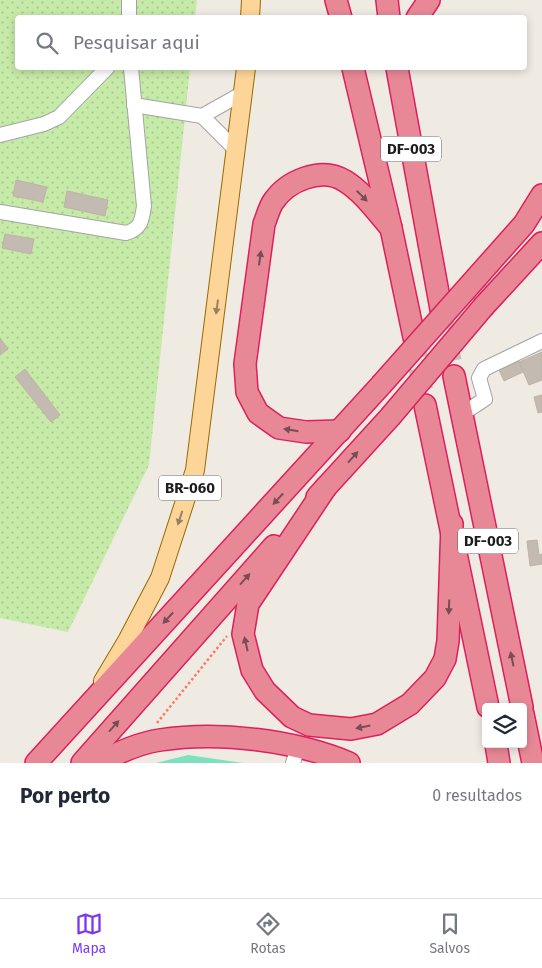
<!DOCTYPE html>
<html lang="pt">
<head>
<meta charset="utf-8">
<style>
  body { margin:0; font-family:"Fira Sans",sans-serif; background:#f2f2f3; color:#1f2937 }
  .controls { position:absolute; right:15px; bottom:15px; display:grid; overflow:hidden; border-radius:5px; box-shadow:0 2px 8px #0003 }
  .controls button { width:45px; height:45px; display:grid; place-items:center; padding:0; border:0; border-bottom:1px solid #e0e1e3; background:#fff; color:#1f2937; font:25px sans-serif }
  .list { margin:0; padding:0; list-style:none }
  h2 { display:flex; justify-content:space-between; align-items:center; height:65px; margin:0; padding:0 20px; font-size:21px }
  h2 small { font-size:16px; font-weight:400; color:#747a83 }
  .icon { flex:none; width:28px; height:28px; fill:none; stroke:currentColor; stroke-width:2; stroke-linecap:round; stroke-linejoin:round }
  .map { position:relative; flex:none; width:542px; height:763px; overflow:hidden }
  .search { position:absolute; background:#fff; box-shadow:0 2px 8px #0003; left:15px; right:15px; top:15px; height:55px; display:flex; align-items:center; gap:12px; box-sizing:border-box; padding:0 18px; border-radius:5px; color:#747a83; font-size:19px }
  .sheet { height:135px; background:#fff }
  nav { display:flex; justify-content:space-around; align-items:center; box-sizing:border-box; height:70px; border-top:1px solid #e0e1e3; background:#fff; font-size:14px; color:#747a83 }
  nav a { display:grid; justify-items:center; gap:2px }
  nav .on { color:#7c3aed }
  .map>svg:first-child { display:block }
  .grass { fill:url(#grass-dots) }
  .pitch { fill:#7ee0bd }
  .building { fill:#c3bab2; stroke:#c1b2a5 }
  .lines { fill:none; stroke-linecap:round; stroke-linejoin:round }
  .highway-tunnel { stroke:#c5c2bb; stroke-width:21; stroke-dasharray:21 11; stroke-linecap:butt }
  .minor-casing { stroke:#a4a4a4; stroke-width:16 }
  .major-casing { stroke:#966900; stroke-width:20 }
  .highway-casing { stroke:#dd205b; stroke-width:24 }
  .path { stroke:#fd7966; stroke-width:2.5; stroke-dasharray:2.5 2.5; stroke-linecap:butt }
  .minor { stroke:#fff; stroke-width:14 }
  .major { stroke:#fed599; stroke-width:18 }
  .highway { stroke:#e88897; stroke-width:21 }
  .highway-bridge-casing { stroke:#dd205b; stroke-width:24; stroke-linecap:butt }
  .highway-bridge { stroke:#e88897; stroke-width:21 }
  .oneway { fill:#784d54 }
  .oneway2 { fill:#998261 }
  .labels { text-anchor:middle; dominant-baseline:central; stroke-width:5; stroke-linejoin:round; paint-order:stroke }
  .shield { fill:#fff; stroke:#616161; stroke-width:1 }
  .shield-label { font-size:15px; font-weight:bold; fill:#1d1d1d }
</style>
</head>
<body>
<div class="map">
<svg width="542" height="763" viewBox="0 0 542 763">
  <defs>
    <pattern id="grass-dots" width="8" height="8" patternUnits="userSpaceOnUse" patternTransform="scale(1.25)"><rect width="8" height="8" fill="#c6eaa7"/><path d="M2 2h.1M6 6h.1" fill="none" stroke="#aac88f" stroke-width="1.8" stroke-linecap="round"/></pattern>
  </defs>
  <rect width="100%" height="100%" fill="#efebe3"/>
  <polygon class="grass" points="0,0 197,0 195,17 18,18 18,68 190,68 149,465 68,632 0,618"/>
  <polygon class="pitch" points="188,755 243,763 156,763"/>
  <g class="building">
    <polygon points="16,180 47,187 43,202 13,196"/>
    <polygon points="67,191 108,200 105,216 64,207"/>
    <polygon points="5,234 34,239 31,254 2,248"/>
    <polygon points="0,338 8,349 0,355"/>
    <polygon points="542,352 542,380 529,385 519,362"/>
    <polygon points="519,361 523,372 504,381 499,370"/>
    <polygon points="25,369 60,415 51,422 15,377"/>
    <polygon points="542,395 542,412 538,413 534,397"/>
    <polygon points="537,540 539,555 542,554 542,564 530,566 527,541"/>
  </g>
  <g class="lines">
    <g class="highway-tunnel">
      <polyline points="441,309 454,376"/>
      <polyline points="414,337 425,405"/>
    </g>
    <g class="minor-casing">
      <g id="minor">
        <polyline points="129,18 129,0"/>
        <polyline points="134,105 202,116 235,149"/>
        <polyline points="202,116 243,93"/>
        <polyline points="0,135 44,124 59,117 107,68"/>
        <path d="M 0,212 L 126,233 C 141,229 142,220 144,206 L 131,68"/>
        <polyline points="462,414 485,399 479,378 484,369 542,341"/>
        <polyline points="293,763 298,747"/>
      </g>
    </g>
    <g class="major-casing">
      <g id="major">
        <polyline points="250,18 251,0"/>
        <polyline points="103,681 128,639 160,578 195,470 246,68"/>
      </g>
    </g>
    <g class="highway-casing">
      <g id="highway">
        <polyline points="336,0 341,18"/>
        <polyline points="387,0 389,18"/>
        <polyline points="417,18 429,0"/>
        <polyline points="353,68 391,228 414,337"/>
        <polyline points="397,68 441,309"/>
        <polyline points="477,277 524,224 542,195"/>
        <polyline points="484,306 542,243"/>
        <polyline points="454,376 522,707"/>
        <polyline points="425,405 488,707"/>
        <path d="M 340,431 L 306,432 L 279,428 L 258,413 L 247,392 L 245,364 L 264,224 C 267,217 269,208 273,202 C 287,181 321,166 345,181 C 363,192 377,212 391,228"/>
        <polyline points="326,487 248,604 243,634 252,670 265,691 292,717 309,725 351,729 377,724 410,704 435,678 445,659 448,641 452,524"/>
        <polyline points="317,497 390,417"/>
        <polyline points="523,714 533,763"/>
        <polyline points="496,744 499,763"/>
        <polyline points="36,763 381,385"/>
        <polyline points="82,763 274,546"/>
        <path d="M 99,763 C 117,753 140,743 160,740 C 219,731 294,740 349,763"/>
      </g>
    </g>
    <polyline class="path" points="157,723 227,636"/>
    <use href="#minor" class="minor"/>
    <use href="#major" class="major"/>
    <use href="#highway" class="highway"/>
    <g class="highway-bridge-casing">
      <g id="highway-bridge">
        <polyline points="381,385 477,277"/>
        <polyline points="390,417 484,306"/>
      </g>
    </g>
    <use href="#highway-bridge" class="highway-bridge"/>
  </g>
  <defs><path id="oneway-solid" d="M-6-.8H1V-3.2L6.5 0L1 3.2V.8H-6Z" transform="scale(1.25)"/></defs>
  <g class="oneway">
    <use href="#oneway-solid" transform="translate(362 196) rotate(45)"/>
    <use href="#oneway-solid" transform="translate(260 258) rotate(-82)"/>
    <use href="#oneway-solid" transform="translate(291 430) rotate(-171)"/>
    <use href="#oneway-solid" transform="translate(353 457) rotate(-48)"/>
    <use href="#oneway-solid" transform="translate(278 499) rotate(133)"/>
    <use href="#oneway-solid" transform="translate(245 579) rotate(-48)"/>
    <use href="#oneway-solid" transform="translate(449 607) rotate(92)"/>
    <use href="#oneway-solid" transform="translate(168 618) rotate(133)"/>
    <use href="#oneway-solid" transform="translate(246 644) rotate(-103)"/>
    <use href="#oneway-solid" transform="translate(512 659) rotate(-102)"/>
    <use href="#oneway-solid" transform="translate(114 726) rotate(-48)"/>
    <use href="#oneway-solid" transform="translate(363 727) rotate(169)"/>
  </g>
  <g class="oneway2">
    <use href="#oneway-solid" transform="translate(217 307) rotate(98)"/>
    <use href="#oneway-solid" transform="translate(180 518) rotate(108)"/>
  </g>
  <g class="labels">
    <g class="shield">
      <rect x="381" y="136.5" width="60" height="25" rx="4"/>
      <rect x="159" y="475.5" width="62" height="25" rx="4"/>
      <rect x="458" y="528.5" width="60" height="25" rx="4"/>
    </g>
    <g class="shield-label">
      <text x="411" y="149">DF-003</text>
      <text x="190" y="488">BR-060</text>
      <text x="488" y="541">DF-003</text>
    </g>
  </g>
</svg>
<div class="controls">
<button><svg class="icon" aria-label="layers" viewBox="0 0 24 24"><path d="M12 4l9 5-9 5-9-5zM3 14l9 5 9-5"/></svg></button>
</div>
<div class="search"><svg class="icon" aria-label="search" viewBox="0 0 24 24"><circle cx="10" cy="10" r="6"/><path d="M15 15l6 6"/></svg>Pesquisar aqui</div>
</div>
<section class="sheet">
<h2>Por perto<small>0 resultados</small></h2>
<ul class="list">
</ul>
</section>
<nav>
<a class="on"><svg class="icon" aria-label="map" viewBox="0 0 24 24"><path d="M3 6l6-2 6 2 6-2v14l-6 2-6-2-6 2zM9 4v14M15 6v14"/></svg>Mapa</a>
<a><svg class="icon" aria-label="directions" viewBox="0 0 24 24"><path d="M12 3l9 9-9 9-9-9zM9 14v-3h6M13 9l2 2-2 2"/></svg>Rotas</a>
<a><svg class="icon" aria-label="saved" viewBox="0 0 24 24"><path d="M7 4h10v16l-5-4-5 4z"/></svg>Salvos</a>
</nav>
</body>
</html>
